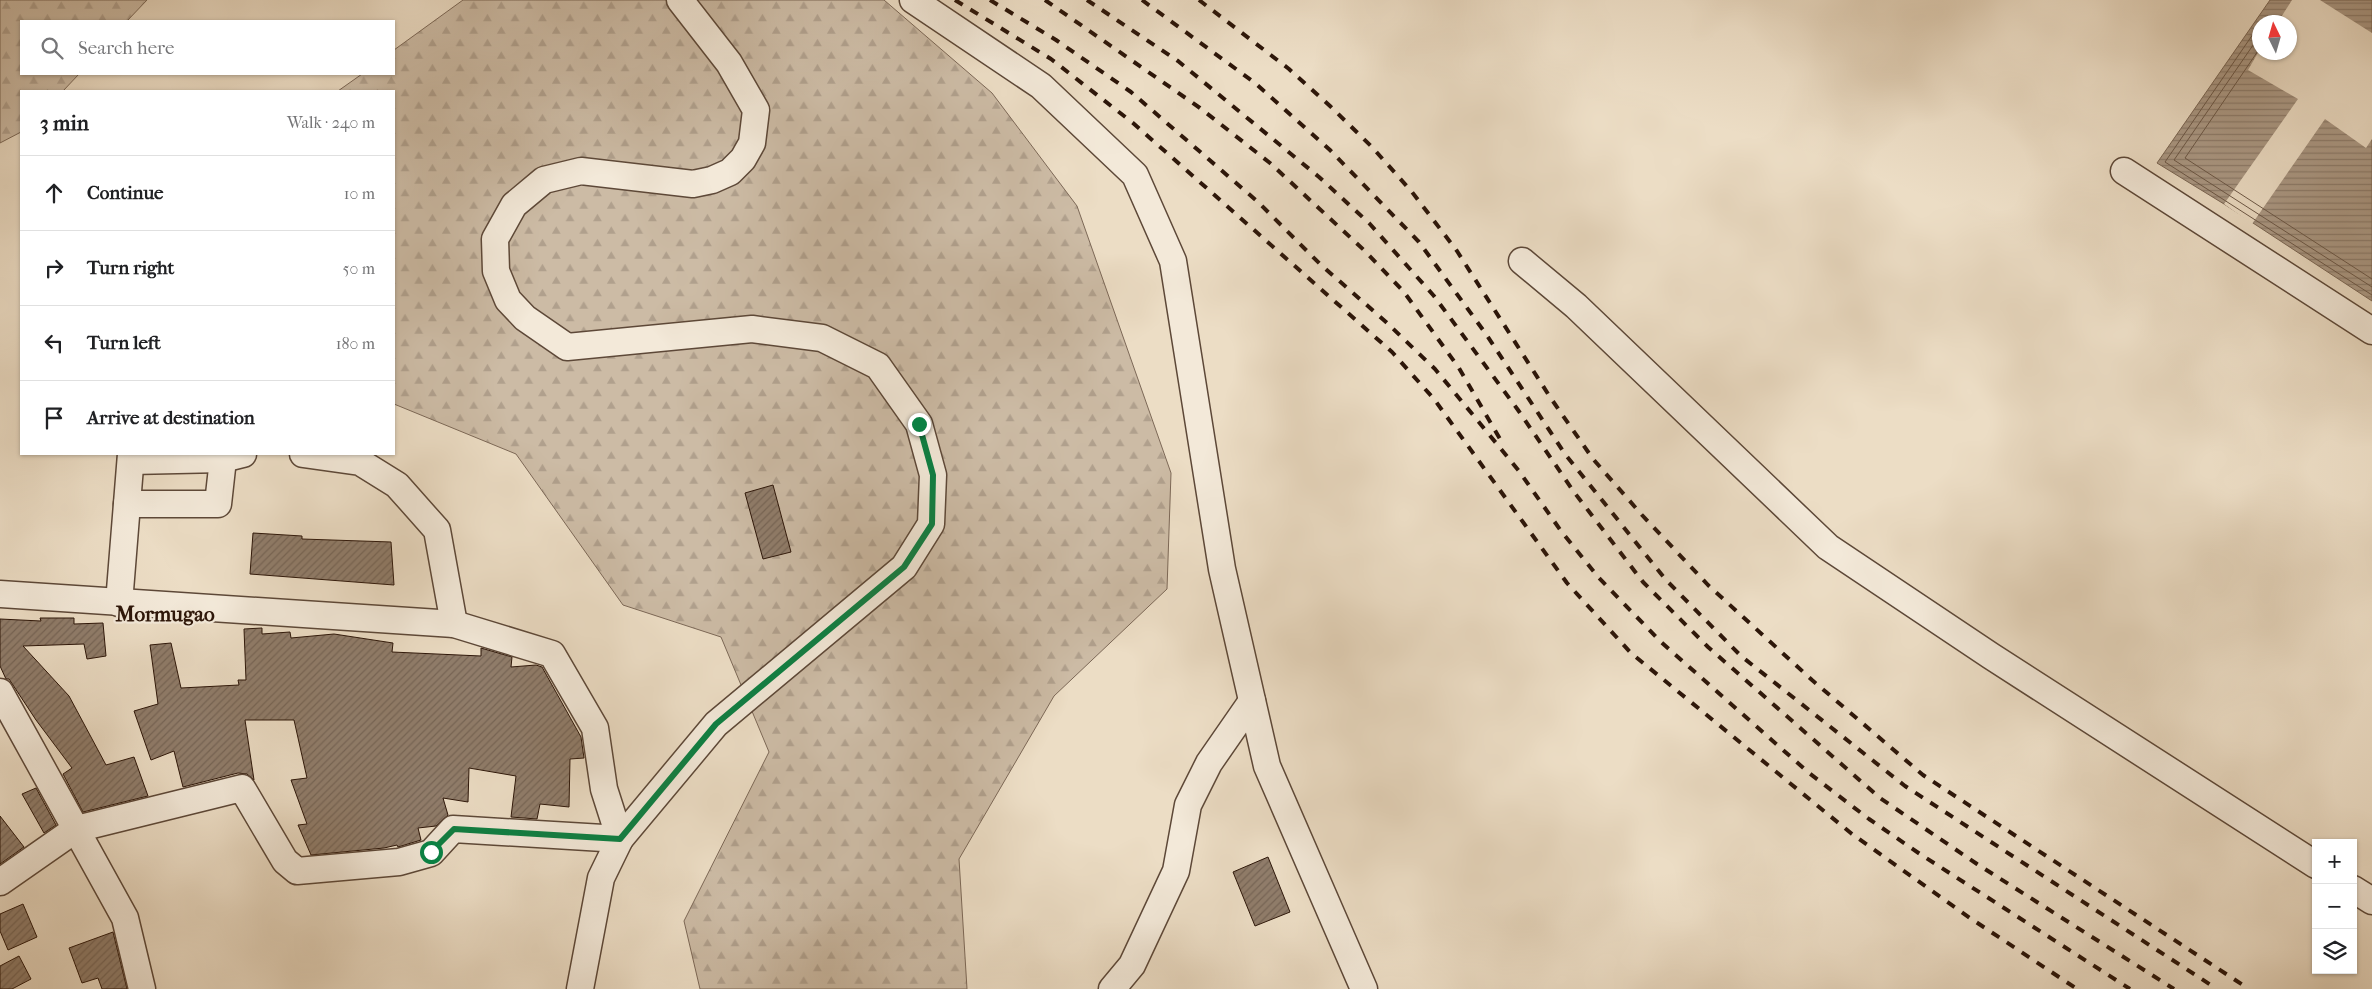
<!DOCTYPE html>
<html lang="en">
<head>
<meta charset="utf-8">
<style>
  body { margin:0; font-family:"IM FELL French Canon",serif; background:#f2f2f2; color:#202124 }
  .controls { position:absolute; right:15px; bottom:15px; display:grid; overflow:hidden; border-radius:0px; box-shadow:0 1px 4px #0004 }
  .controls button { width:45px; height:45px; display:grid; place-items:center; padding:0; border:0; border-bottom:1px solid #e0e0e0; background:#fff; color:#202124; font:25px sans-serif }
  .compass { position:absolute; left:2252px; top:15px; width:45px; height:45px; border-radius:50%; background:#fff; box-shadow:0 1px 4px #0004; rotate:355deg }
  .stop { position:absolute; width:15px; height:15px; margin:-11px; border:4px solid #0b8043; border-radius:50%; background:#fff }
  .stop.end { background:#0b8043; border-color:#fff; box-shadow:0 1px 5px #0008 }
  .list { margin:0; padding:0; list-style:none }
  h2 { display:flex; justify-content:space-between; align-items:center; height:65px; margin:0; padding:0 20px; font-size:21px }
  h2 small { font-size:16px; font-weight:400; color:#757577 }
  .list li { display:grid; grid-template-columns:32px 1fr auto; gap:15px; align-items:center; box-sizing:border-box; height:75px; padding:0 20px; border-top:1px solid #e0e0e0 }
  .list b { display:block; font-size:19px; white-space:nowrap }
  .list em { font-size:16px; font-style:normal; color:#757577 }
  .icon { flex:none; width:28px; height:28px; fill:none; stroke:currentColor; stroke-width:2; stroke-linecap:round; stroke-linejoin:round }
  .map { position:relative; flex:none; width:2372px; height:989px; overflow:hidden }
  .search { position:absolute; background:#fff; box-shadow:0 1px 4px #0004; left:20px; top:20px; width:375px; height:55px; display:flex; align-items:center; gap:12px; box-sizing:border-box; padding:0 18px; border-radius:0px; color:#757577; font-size:19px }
  .panel { position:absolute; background:#fff; box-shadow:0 1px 4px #0004; left:20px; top:90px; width:375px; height:365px; border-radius:0px }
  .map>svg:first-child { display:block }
  .forest { fill:url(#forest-firs); stroke:#7c6857 }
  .water { fill:url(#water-rules); stroke:#796553; fill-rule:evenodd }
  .pier { fill:#ecddc5 }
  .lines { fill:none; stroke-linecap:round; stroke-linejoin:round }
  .shore { stroke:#6c5847; stroke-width:1 }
  .building { fill:url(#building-hatch); stroke:#2d1609 }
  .minor-casing { stroke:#5d4838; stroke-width:29 }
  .minor { stroke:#f3e9d9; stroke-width:26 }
  .rail { stroke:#2d1609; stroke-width:4; stroke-dasharray:9 9; stroke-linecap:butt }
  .route { stroke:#0b8043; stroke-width:6 }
  .labels { text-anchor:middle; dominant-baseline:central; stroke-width:4.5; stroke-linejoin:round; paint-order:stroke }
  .district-label { font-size:21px; font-weight:bold; fill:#2d1609; stroke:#f3e9d9 }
</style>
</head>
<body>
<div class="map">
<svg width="2372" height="989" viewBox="0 0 2372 989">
  <defs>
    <pattern id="forest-firs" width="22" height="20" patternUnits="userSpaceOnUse" patternTransform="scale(1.25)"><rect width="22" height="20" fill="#ccbba5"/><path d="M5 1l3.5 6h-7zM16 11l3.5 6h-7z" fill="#b0a08d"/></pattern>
    <pattern id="water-rules" width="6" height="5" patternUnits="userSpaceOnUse" patternTransform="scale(1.25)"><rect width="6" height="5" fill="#ab9985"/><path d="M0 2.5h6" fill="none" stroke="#8c7c6b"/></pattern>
    <pattern id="building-hatch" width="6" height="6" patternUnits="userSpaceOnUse" patternTransform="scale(1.25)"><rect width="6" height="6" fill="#907d6b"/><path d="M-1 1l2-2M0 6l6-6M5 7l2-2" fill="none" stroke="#766556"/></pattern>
  </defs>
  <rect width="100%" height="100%" fill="#ecddc5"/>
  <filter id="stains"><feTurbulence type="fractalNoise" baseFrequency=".004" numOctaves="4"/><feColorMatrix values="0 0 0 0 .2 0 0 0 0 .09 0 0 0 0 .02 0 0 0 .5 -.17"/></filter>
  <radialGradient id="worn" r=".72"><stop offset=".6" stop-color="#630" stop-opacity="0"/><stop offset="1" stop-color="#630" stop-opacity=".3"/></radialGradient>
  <g class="forest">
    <polygon points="0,0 147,0 127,21 21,21 21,74 79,74 63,91 21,91 21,132 0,143"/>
    <polygon points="463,0 884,0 992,93 1077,206 1171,473 1167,589 1054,696 959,859 967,989 700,989 684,921 769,752 721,637 623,605 516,454 394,404 394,91 338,91 362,74 394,74 394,50"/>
  </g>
  <path class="water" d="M 2270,0 L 2372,0 L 2372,301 L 2224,204 L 2157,163 ZM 2260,22 L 2290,22 L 2290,52 L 2260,52 Z"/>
  <polygon class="pier" points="2292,0 2320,0 2372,33 2372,139 2366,148 2325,119 2252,224 2224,204 2298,99 2248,70 2259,51 2290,52 2290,22 2278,22"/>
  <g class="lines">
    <g class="shore">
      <polyline points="2260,24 2165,162 2372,295"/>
      <polyline points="2260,35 2174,160 2372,287"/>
      <polyline points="2260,48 2185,158 2372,279"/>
    </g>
  </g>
  <g class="building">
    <polygon points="773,485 791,552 763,559 745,493"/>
    <polygon points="253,533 302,536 302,539 391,542 394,585 250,574"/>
    <polygon points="40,618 74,618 74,624 103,623 106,656 87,659 84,644 23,646 69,696 106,765 134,757 148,796 83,812 63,774 72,768 36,720 9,679 6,679 0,666 0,619 41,621"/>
    <polygon points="262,628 262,634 290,632 291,638 334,634 393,643 392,652 481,656 481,648 512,657 511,667 536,665 542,667 581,737 584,758 570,759 569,807 540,804 537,819 511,817 516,776 469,768 468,802 443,798 448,815 436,826 418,828 421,840 398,847 397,845 384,848 311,855 298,825 307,824 291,780 307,778 294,720 245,720 254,780 247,774 238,773 183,787 174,751 151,760 134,711 158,704 150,645 171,643 181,688 239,685 238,680 246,680 244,629"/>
    <polygon points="36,788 56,825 44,833 22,794"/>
    <polygon points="0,816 24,847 0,864"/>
    <polygon points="1268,857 1290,912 1255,926 1233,872"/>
    <polygon points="23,904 37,937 8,950 0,931 0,914"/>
    <polygon points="113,932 127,989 102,989 98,978 82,983 69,948"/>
    <polygon points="19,956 31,979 12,989 0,989 0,966"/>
  </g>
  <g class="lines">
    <g class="minor-casing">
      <g id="minor">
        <polyline points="913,0 1041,86 1135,175 1173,261 1222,569 1267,766 1364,989"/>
        <polyline points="2124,171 2372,331"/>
        <polyline points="1522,261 1576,306 1828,547 1991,656 2316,865"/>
        <polyline points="303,454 360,462 397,485 437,530 454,624"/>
        <polyline points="131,461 223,459 243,454"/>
        <polyline points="127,504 218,504 223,459"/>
        <polyline points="0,594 454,624 552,654 595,728 604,789 620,839 453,829 431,853 399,862 297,871 285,861 242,788 76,829 0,882"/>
        <polyline points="119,603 131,454"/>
        <polyline points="0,692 125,918 142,989"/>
        <polyline points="2353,889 2372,901"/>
        <polyline points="580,989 601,878 620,839 716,724 904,567 931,524 933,475 919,424 878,366 822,338 752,329 567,347 525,318 508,300 496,271 495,239 514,205 544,180 581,171 693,184 712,180 730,172 743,159 752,143 756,110 729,63 680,0"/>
        <polyline points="1112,989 1132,965 1176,871 1188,805 1209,763 1252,701"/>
      </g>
    </g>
    <use href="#minor" class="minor"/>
    <g class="rail">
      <polyline points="955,0 1051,59 1133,123 1392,352 1434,399 1567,583 1631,653 1852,834 1970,918 2077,989"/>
      <polyline points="990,0 1056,40 1131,92 1258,202 1320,264 1386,322 1435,369 1478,421 1519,471 1561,531 1599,578 1661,642 1809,773 1869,819 1920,854 2130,989"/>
      <polyline points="1045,0 1200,108 1270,163 1365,251 1404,292 1459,368 1500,439"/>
      <polyline points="1087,0 1178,61 1319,177 1369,223 1434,296 1518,410 1574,492 1643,582 1708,647 1880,798 1977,864 2174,989"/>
      <polyline points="1142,0 1255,83 1330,150 1419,242 1486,334 1565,454 1666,580 1741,656 1905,786 2217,989"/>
      <polyline points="1199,0 1289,69 1330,106 1372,147 1412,192 1457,251 1550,397 1593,459 1642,515 1708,585 1812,680 1923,775 2249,989"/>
    </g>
  </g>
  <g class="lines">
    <polyline class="route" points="431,852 454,829 620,839 716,724 904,567 932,524 933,475 919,424"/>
  </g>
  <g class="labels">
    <g class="district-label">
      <text x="165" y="614">Mormugao</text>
    </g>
  </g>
  <rect width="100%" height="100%" filter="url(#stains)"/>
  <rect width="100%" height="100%" fill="url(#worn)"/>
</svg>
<div class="controls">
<button>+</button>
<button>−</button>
<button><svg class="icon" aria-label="layers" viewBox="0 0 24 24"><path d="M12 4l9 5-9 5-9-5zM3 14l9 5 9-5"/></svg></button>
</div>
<svg class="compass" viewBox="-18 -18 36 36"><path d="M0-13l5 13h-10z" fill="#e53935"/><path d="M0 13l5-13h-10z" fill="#757577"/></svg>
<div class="stop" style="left:431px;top:852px"></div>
<div class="stop end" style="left:919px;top:424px"></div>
<div class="search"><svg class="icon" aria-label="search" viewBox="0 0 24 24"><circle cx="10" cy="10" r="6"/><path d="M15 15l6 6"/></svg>Search here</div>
<section class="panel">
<h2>3 min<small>Walk · 240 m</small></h2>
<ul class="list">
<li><svg class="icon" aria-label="ahead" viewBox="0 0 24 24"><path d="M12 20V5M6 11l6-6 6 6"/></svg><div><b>Continue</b></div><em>10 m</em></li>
<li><svg class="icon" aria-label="right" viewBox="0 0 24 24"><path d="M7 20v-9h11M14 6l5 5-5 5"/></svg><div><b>Turn right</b></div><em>50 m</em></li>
<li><svg class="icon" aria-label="left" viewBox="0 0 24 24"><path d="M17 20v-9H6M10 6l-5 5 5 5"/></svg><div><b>Turn left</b></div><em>180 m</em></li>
<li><svg class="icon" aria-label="arrive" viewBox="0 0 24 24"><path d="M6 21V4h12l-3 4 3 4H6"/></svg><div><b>Arrive at destination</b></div></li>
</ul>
</section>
</div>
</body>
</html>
